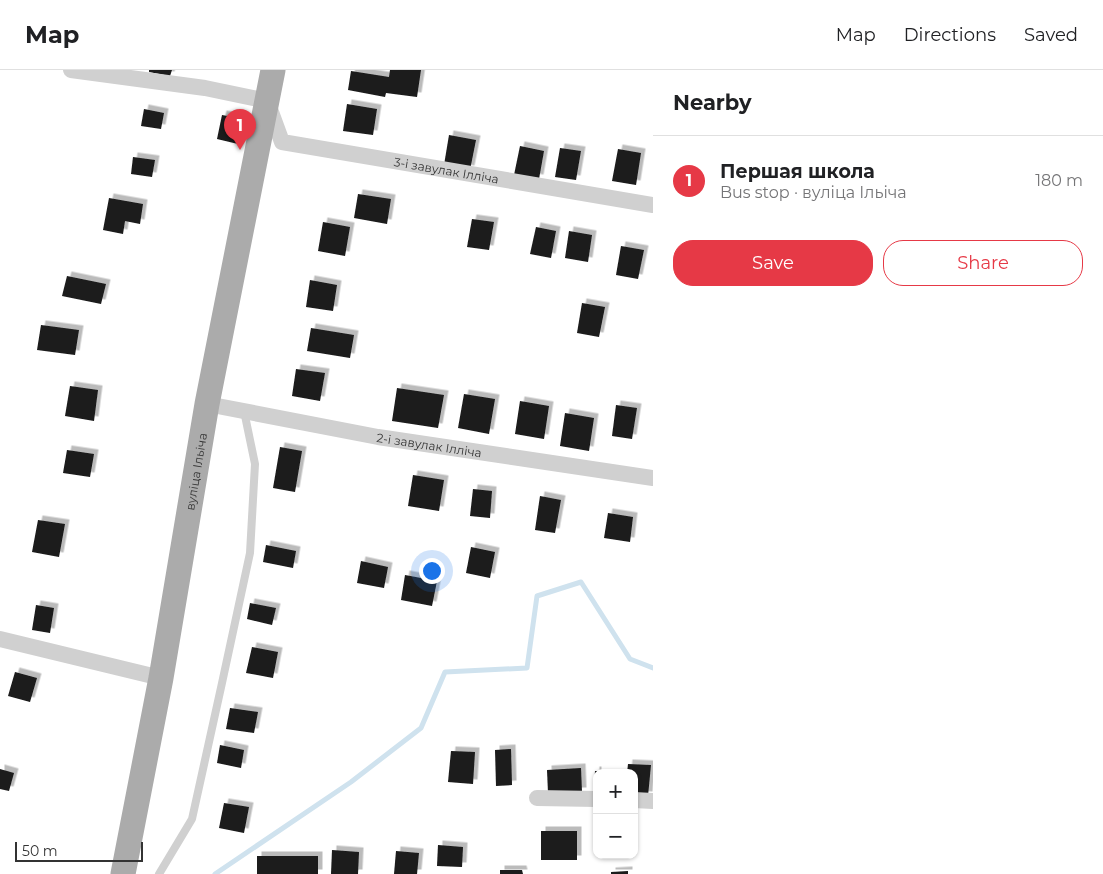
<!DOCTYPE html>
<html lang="en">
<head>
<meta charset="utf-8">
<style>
  body { margin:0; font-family:Montserrat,sans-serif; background:#f2f2f2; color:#202124 }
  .controls { position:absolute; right:15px; bottom:15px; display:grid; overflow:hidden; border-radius:10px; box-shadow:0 1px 4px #0004 }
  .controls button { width:45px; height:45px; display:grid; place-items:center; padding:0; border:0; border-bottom:1px solid #e0e0e0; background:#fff; color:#202124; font:25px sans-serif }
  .scale { position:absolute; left:15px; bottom:12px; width:128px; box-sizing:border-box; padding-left:5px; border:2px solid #333; border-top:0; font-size:14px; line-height:18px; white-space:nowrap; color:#333; -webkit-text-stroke:4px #fff; paint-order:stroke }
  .you { position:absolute; left:431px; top:500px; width:18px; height:18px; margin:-12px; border:4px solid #fff; border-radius:50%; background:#1a73e8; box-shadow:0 0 0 8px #1a73e833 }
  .badge { display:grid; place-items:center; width:32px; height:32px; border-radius:50%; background:#e63946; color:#fff; font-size:16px; font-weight:700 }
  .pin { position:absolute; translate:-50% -41px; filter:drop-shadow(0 1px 2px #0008) }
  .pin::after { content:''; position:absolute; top:26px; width:18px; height:15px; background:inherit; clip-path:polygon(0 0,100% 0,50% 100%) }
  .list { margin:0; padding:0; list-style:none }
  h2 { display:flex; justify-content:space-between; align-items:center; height:65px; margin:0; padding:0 20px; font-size:21px }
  h2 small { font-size:16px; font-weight:400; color:#757577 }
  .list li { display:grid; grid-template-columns:32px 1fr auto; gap:15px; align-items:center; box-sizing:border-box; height:90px; padding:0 20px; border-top:1px solid #e0e0e0 }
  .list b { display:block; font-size:19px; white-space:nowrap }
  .list p { margin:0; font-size:16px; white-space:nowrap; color:#757577 }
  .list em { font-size:16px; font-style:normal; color:#757577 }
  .actions { display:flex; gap:10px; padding:15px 20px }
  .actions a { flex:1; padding:11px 0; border:1px solid #e63946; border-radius:20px; text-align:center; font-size:18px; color:#e63946 }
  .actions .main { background:#e63946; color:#fff }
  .map { position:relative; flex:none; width:653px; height:804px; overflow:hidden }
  header { display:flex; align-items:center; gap:30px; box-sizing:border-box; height:70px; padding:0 25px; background:#fff; border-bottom:1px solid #e0e0e0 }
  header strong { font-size:24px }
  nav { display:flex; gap:28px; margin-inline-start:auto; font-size:18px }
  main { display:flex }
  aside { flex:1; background:#fff }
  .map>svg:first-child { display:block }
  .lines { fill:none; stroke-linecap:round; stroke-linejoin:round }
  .stream { stroke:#cfe2ee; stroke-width:5 }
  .building { fill:#1a1a1a; filter:url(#shadow) }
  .lane { stroke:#d0d0d0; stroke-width:8 }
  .street { stroke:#d0d0d0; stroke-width:16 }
  .primary { stroke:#ababab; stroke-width:25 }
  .labels { text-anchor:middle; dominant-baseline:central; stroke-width:5; stroke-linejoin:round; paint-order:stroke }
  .street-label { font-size:12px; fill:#333; stroke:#fff }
</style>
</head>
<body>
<header>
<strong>Map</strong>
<nav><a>Map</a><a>Directions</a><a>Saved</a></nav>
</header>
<main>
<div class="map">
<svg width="653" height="804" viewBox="0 0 653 804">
  <defs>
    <filter id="shadow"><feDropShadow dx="4.5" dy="-4.5" stdDeviation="0" flood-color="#0004"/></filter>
  </defs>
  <rect width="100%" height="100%" fill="#fff"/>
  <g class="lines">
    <polyline class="stream" points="215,804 351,712 421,658 445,602 527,598 537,526 581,512 630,589 653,598"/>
  </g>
  <g class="building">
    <polygon points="149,0 172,0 170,6 149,2"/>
    <polygon points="390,0 421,0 417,27 386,23 385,27 348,20 351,1 389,7"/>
    <polygon points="347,34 377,39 373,65 343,61"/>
    <polygon points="144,39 164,43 161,59 141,56"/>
    <polygon points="222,45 243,49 238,74 217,69"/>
    <polygon points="449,65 476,70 470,100 444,95"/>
    <polygon points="520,76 544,81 539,109 514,105"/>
    <polygon points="560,78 581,81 576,110 555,107"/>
    <polygon points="618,79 641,83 636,115 612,111"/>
    <polygon points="133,87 155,90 152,107 131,104"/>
    <polygon points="358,124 391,129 387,154 354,148"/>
    <polygon points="109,128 143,134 140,154 125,151 123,164 103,160"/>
    <polygon points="472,149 494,152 489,180 467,177"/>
    <polygon points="323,152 350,157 345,186 318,181"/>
    <polygon points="536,157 556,161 551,188 530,184"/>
    <polygon points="569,161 592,165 588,192 565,188"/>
    <polygon points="621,176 644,180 638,209 616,205"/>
    <polygon points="67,206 106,214 101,234 62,226"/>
    <polygon points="310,210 337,215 333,241 306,237"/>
    <polygon points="582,233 605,237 599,267 577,263"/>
    <polygon points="41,255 79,260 75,285 37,280"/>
    <polygon points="311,258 354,265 350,288 307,281"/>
    <polygon points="296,299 325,303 320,331 292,326"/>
    <polygon points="70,316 98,320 94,351 65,346"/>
    <polygon points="397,318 444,325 438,358 392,351"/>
    <polygon points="464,324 495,329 489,364 458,358"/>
    <polygon points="520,331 549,336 544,369 515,364"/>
    <polygon points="616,335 637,338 632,369 612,366"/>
    <polygon points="565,343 594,348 589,381 560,376"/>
    <polygon points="280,377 302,381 295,422 273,418"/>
    <polygon points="67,380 94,384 90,407 63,403"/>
    <polygon points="413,405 444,410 439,441 408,436"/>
    <polygon points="473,419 492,421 490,448 470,446"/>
    <polygon points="540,426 561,430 555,463 535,460"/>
    <polygon points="608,443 633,447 630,472 604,468"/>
    <polygon points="38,450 65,454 59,487 32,482"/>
    <polygon points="266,475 296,481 293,498 263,492"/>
    <polygon points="471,477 495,482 490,508 466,503"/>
    <polygon points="361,491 388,497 384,518 357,513"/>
    <polygon points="405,505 437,511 432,536 401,530"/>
    <polygon points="250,533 276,538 272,555 247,549"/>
    <polygon points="36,535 54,538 50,563 32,560"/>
    <polygon points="252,577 278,582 273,608 246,603"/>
    <polygon points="15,602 37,608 30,632 8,626"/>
    <polygon points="230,638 258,642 254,663 226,659"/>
    <polygon points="220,675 244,680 241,698 217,693"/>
    <polygon points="511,679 512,715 496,716 495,680"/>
    <polygon points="451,681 475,682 473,714 448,712"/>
    <polygon points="628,694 651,695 648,726 634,725 634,703 627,703"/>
    <polygon points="581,698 582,722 548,723 547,700"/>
    <polygon points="0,699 14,703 9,721 0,719"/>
    <polygon points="595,701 597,701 597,722 594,722"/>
    <polygon points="224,733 249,737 244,763 219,758"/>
    <rect x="541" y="761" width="36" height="29"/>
    <polygon points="438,775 463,777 462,797 437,796"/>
    <polygon points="332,780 359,782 358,804 331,804"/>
    <polygon points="396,781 419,783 417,804 394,804"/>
    <rect x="257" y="786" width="61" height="18"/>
    <polygon points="500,800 522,800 523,804 500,804"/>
    <polygon points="628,801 628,804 611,804 611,802"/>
  </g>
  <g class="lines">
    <polyline class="lane" points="159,804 192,749 222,613 250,483 255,394 244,341"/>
    <g class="street">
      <path id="s1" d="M 71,0 L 205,18 L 267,31 L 282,72 L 653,135"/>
      <path id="s2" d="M 207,334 L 378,367 L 653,408"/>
      <polyline points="0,569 161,608"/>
      <polyline points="537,728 597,729"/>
      <polyline points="634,730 653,731"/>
    </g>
    <path class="primary" id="s3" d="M 123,804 L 161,608 L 207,334 L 273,0"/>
  </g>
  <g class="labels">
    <g class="street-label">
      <text stroke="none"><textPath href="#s1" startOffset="409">3-і завулак Ілліча</textPath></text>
      <text stroke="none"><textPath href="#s2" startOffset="226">2-і завулак Ілліча</textPath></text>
      <text stroke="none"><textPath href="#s3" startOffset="409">вуліца Ільіча</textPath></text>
    </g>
  </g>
</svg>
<div class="controls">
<button>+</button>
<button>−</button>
</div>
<div class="scale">50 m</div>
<div class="you"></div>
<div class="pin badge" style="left:240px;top:80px">1</div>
</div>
<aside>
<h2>Nearby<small></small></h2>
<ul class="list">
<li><span class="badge">1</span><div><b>Першая школа</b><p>Bus stop · вуліца Ільіча</p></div><em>180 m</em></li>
</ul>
<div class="actions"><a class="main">Save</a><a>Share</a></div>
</aside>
</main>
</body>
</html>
